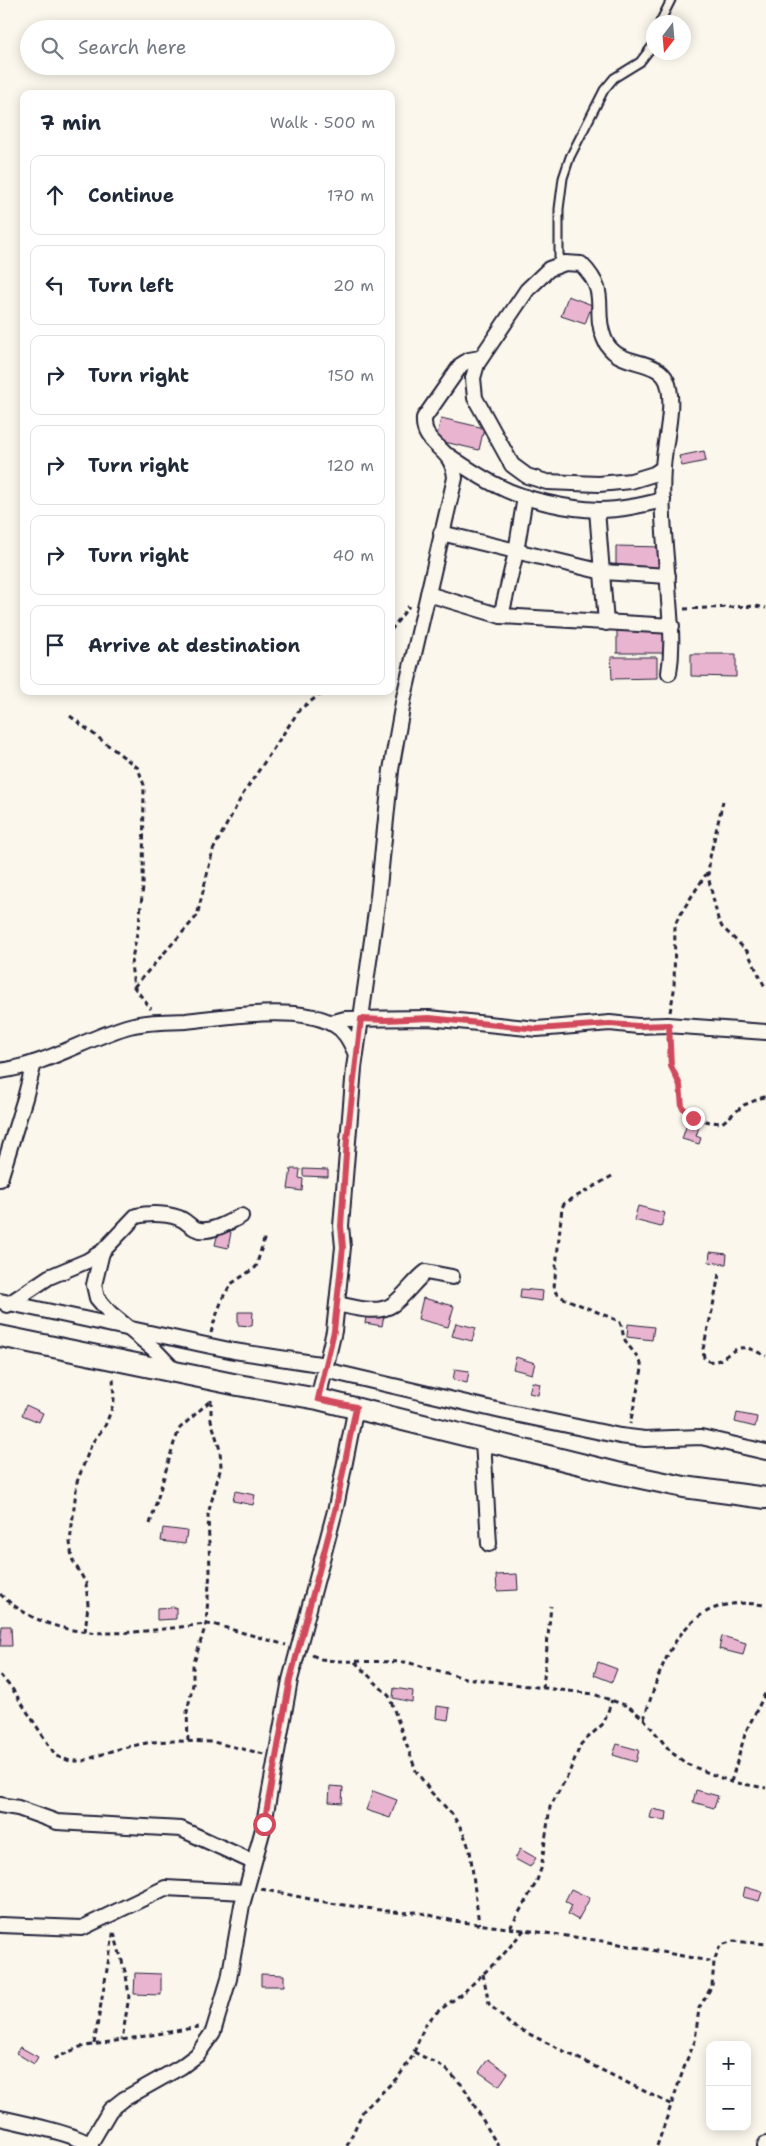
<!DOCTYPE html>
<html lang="en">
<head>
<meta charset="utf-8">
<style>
  body { margin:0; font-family:"Shantell Sans",sans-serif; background:#f2f2f3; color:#1f2937 }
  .controls { position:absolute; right:15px; bottom:15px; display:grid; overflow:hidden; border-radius:10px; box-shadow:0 2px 12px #0003 }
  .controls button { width:45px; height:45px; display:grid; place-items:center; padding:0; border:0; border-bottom:1px solid #e0e1e3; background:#fff; color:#1f2937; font:25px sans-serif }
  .compass { position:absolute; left:646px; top:15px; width:45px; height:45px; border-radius:50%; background:#fff; box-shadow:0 2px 12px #0003; rotate:196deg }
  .stop { position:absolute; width:15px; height:15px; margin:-11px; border:4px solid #d1495b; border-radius:50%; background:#fff }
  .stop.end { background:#d1495b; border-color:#fff; box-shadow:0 1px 5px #0008 }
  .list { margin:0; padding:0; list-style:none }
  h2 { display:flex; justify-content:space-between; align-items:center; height:65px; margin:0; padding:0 20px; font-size:21px }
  h2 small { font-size:16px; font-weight:400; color:#747a83 }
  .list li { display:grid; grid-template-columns:32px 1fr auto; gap:15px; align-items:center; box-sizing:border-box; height:80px; margin:0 10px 10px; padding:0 10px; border:1px solid #e0e1e3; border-radius:10px }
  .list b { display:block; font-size:19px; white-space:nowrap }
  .list em { font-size:16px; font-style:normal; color:#747a83 }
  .icon { flex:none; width:28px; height:28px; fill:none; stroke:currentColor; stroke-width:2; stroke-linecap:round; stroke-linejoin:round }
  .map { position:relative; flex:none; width:766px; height:2146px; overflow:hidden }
  .search { position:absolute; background:#fff; box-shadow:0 2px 12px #0003; left:20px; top:20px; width:375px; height:55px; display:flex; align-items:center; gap:12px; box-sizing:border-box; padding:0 18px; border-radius:28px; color:#747a83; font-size:19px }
  .panel { position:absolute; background:#fff; box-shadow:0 2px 12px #0003; left:20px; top:90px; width:375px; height:605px; border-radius:10px }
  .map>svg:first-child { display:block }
  .building { fill:#e9b4cf; stroke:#22223b }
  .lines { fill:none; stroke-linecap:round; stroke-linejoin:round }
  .lane-casing { stroke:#22223b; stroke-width:11 }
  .street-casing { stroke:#22223b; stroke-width:18 }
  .secondary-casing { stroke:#22223b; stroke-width:24 }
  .path { stroke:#22223b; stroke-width:3; stroke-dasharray:5 4; stroke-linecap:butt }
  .lane { stroke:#fbf7ec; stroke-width:7 }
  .street { stroke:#fbf7ec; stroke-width:14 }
  .secondary { stroke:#fbf7ec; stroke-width:20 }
  .route { stroke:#d1495b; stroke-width:6 }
</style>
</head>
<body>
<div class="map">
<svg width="766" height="2146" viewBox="0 0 766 2146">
  <rect width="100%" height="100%" fill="#fbf7ec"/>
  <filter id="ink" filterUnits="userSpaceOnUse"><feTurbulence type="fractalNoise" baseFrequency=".02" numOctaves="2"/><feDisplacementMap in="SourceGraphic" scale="10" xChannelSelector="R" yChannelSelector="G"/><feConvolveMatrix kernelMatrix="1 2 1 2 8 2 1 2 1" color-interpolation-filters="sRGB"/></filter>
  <g filter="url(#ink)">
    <g class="building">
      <polygon points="568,296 592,305 585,324 561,316"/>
      <polygon points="441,418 484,428 479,450 436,440"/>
      <polygon points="704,451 706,461 682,466 679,456"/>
      <polygon points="616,546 663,547 662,570 616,569"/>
      <rect x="617" y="630" width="47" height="23"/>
      <polygon points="691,654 736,654 736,677 691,676"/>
      <polygon points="611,657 657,657 657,678 612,679"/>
      <polygon points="688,1121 700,1124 696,1136 701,1138 699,1144 682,1139"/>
      <polygon points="291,1169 300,1169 299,1178 303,1179 302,1191 288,1189"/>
      <polygon points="303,1169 328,1170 328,1177 303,1176"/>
      <polygon points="638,1206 665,1213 661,1227 634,1220"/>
      <polygon points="219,1229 231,1232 228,1248 215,1245"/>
      <polygon points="710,1252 727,1254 726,1264 709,1262"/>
      <polygon points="521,1289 543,1291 542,1301 520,1298"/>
      <polygon points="423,1298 454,1306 448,1327 418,1319"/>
      <polygon points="238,1312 253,1312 252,1326 238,1325"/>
      <polygon points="367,1312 384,1315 382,1326 365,1323"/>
      <polygon points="456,1323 476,1328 472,1341 452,1336"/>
      <polygon points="628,1324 654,1327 652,1340 627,1337"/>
      <polygon points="516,1357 535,1363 532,1374 513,1369"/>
      <polygon points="455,1369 469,1371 467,1383 453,1380"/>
      <polygon points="532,1382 540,1384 538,1395 529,1393"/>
      <polygon points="26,1405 43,1413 39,1422 22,1415"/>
      <polygon points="737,1413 757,1417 755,1427 735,1422"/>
      <polygon points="235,1491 255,1495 253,1505 233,1501"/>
      <polygon points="163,1528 187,1531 185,1544 161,1541"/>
      <polygon points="517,1574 518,1590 497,1591 496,1575"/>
      <polygon points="176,1607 176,1619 157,1620 157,1608"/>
      <polygon points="2,1626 11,1626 12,1646 0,1646"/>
      <polygon points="722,1636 746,1643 743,1655 719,1649"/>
      <polygon points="598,1662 617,1669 612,1682 594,1675"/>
      <polygon points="394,1688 413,1691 412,1702 393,1698"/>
      <polygon points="437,1706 450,1708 448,1720 436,1718"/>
      <polygon points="617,1744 639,1750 636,1762 613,1755"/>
      <polygon points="330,1786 343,1787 342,1803 329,1802"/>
      <polygon points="696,1790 718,1796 714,1808 693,1802"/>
      <polygon points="373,1791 397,1800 390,1818 366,1810"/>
      <polygon points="652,1809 667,1812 666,1821 650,1818"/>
      <polygon points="520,1849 536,1858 530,1867 515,1859"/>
      <polygon points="745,1887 762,1892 759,1901 743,1897"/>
      <polygon points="571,1889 590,1898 578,1920 568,1914 572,1905 565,1901"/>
      <polygon points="135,1973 161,1974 161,1995 134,1994"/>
      <polygon points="261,1974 284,1975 284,1986 261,1986"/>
      <polygon points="20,2047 38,2057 34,2064 16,2053"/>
      <polygon points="488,2059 508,2073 499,2086 479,2072"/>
    </g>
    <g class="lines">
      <g class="lane-casing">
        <g id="lane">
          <polyline points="660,22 671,0"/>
          <polyline points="559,265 559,209 563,178 570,157 604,90 614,78 640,62 654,44"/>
        </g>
      </g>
      <g class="street-casing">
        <g id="street">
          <path d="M 449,456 C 465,467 481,478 498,486 C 525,500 568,509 599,510 C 621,510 642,505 663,500"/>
          <path d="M 663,468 L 654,474 L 631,481 L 599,484 L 547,482 L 527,476 L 512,465 L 475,398 L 473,378 L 477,364 L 527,290 L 549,269 L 565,263 L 581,264 C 611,294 592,308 604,338 C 615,369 656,356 667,381 C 676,404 664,443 663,468 C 660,512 667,557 669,601 C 671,626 673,648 669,673"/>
          <polyline points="597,510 606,623"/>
          <polyline points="441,533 603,572 668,576"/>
          <polyline points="428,594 501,616 672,626"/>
          <polyline points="501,616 516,552 525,497"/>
          <polyline points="330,1023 345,1019 429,1018 537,1029 610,1023 638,1026 667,1025 766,1032"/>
          <path d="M 0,1071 C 45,1065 83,1040 126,1027 C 145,1021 167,1022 186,1021 C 227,1017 297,1004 333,1024 C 346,1031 350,1042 356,1054"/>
          <polyline points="0,1179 25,1098 34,1063"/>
          <polyline points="102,1252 94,1285 97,1298 110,1313 155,1350 175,1371"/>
          <polyline points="0,1301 234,1351 326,1365"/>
          <path d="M 337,1304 C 353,1307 377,1315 392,1305 C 405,1296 414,1281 426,1272 L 452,1277"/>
          <path d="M 7,1305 L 49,1277 L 87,1261 L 102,1252 L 136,1216 C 149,1213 171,1213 183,1220 C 188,1223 193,1229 200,1230 C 213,1232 229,1222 241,1216"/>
          <polyline points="325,1370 501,1411 620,1436 645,1439 701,1437 766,1452"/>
          <path d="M 318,1399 L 334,1331 L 343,1247 L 341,1226 L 354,1068 L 378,897 L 391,770 L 404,697 L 455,478 C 453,445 422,448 424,418 L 461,365 L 469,360 L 480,358"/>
          <polyline points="483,1441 489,1544"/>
          <polyline points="0,1805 18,1808 57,1822 181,1829 253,1862"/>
          <polyline points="0,1925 82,1928 165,1888 245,1892"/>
          <path d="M 0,2118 C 18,2122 81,2135 91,2146"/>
          <polyline points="90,2144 110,2110 124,2099 181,2067 197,2055 213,2032 229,1979 242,1905 263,1829 290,1680 336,1507 356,1407"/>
          <polyline points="765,2146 766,2144"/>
        </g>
      </g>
      <g class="secondary-casing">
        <polyline id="secondary" points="0,1336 238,1385 318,1399 617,1473 684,1487 766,1498"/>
      </g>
      <g class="path">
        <polyline points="684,609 756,606 766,608"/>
        <polyline points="391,630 409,606"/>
        <polyline points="70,716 138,768 144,785 143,887 139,923 131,964 134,987 151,1009"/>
        <polyline points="723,801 710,857 708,876 718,919 722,927 747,951 766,989"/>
        <polyline points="134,987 197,916 213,850 243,794 300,709 318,696 329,691"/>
        <polyline points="670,1012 674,991 675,925 679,916 708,871"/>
        <polyline points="669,1038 671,1066 680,1085 682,1107 693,1118 710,1122 722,1123 744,1105 766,1096"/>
        <path d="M 612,1176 L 565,1203 L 562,1207 L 554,1288 L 556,1293 L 561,1297 L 619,1321 C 623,1327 622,1334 625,1340 C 631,1351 641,1357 642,1369 L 630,1424"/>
        <path d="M 719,1274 L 712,1311 L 703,1349 L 704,1358 C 718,1369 727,1351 740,1348 C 748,1346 759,1353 766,1356"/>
        <polyline points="211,1333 213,1325 223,1297 231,1284 256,1267 265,1236"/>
        <polyline points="150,1524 174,1443 180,1428 211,1400"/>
        <path d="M 0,1594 C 59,1649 133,1632 206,1624 L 216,1625 L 286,1645"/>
        <polyline points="85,1632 88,1605 86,1583 72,1559 70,1542 77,1482 92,1443 105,1426 111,1411 114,1400 113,1376"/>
        <polyline points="312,1655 321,1659 335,1661 406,1662 465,1678 593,1694 628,1706 644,1719 671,1752 687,1764 731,1782 766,1788"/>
        <polyline points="355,1662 389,1696 416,1771 431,1792 452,1814 462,1830 470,1850 479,1924"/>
        <polyline points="0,1675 13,1690 56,1756 70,1761 83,1761 114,1750 151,1742 174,1741 213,1742 264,1754"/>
        <polyline points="543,1688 551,1606"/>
        <path d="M 644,1719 C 659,1673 675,1611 732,1604 C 743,1602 754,1604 766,1605"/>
        <polyline points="188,1741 187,1712 193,1684 193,1666 206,1624 210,1571 208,1514 221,1467 220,1450 211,1420 211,1398"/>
        <polyline points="731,1782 746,1731 766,1692"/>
        <polyline points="261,1889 330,1903 402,1913 417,1912 454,1921 523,1930"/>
        <polyline points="510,1928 536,1883 541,1869 550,1807 568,1775 581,1744 604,1723 612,1700"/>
        <polyline points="114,1933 126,1975 129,1996 122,2040"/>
        <polyline points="483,1974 489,2004 511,2025 672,2105"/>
        <polyline points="94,2044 114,1929"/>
        <polyline points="414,2052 445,2068 463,2086 498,2146"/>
        <polyline points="54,2059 80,2047 199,2027"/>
        <polyline points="347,2146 363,2111 399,2076 412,2057 425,2025 436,2013 464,1992 502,1956 524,1930 609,1942 714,1962"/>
        <polyline points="657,2146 686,2062 695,2041 699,2008 712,1986 714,1962 718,1950 721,1945 734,1941 766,1944"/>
      </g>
      <use href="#lane" class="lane"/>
      <use href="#street" class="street"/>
      <use href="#secondary" class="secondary"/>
    </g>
  </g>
  <g class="lines" filter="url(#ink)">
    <polyline class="route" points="264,1824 290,1680 336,1507 356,1407 318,1399 334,1331 343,1247 341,1226 347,1139 361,1019 385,1020 429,1018 537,1029 610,1024 638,1026 669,1025 671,1066 680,1085 682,1107 693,1118"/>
  </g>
</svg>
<div class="controls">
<button>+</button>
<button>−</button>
</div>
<svg class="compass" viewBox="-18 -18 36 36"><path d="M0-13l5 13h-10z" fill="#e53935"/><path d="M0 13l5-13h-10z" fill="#747a83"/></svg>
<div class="stop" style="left:264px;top:1824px"></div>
<div class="stop end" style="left:693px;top:1118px"></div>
<div class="search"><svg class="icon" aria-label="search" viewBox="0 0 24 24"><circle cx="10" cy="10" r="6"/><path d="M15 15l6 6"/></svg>Search here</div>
<section class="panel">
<h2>7 min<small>Walk · 500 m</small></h2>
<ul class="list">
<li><svg class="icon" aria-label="ahead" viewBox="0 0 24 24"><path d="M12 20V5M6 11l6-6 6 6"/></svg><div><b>Continue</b></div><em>170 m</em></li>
<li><svg class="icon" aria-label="left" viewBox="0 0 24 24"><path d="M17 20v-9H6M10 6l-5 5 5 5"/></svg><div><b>Turn left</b></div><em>20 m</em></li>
<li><svg class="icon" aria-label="right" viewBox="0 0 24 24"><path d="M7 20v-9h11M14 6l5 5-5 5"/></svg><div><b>Turn right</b></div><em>150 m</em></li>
<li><svg class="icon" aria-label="right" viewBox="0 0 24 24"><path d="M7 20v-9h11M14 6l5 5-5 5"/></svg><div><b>Turn right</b></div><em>120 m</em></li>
<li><svg class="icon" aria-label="right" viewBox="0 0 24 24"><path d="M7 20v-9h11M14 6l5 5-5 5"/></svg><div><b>Turn right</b></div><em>40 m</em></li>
<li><svg class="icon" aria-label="arrive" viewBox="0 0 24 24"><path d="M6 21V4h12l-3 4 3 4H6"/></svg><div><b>Arrive at destination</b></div></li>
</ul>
</section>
</div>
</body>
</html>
